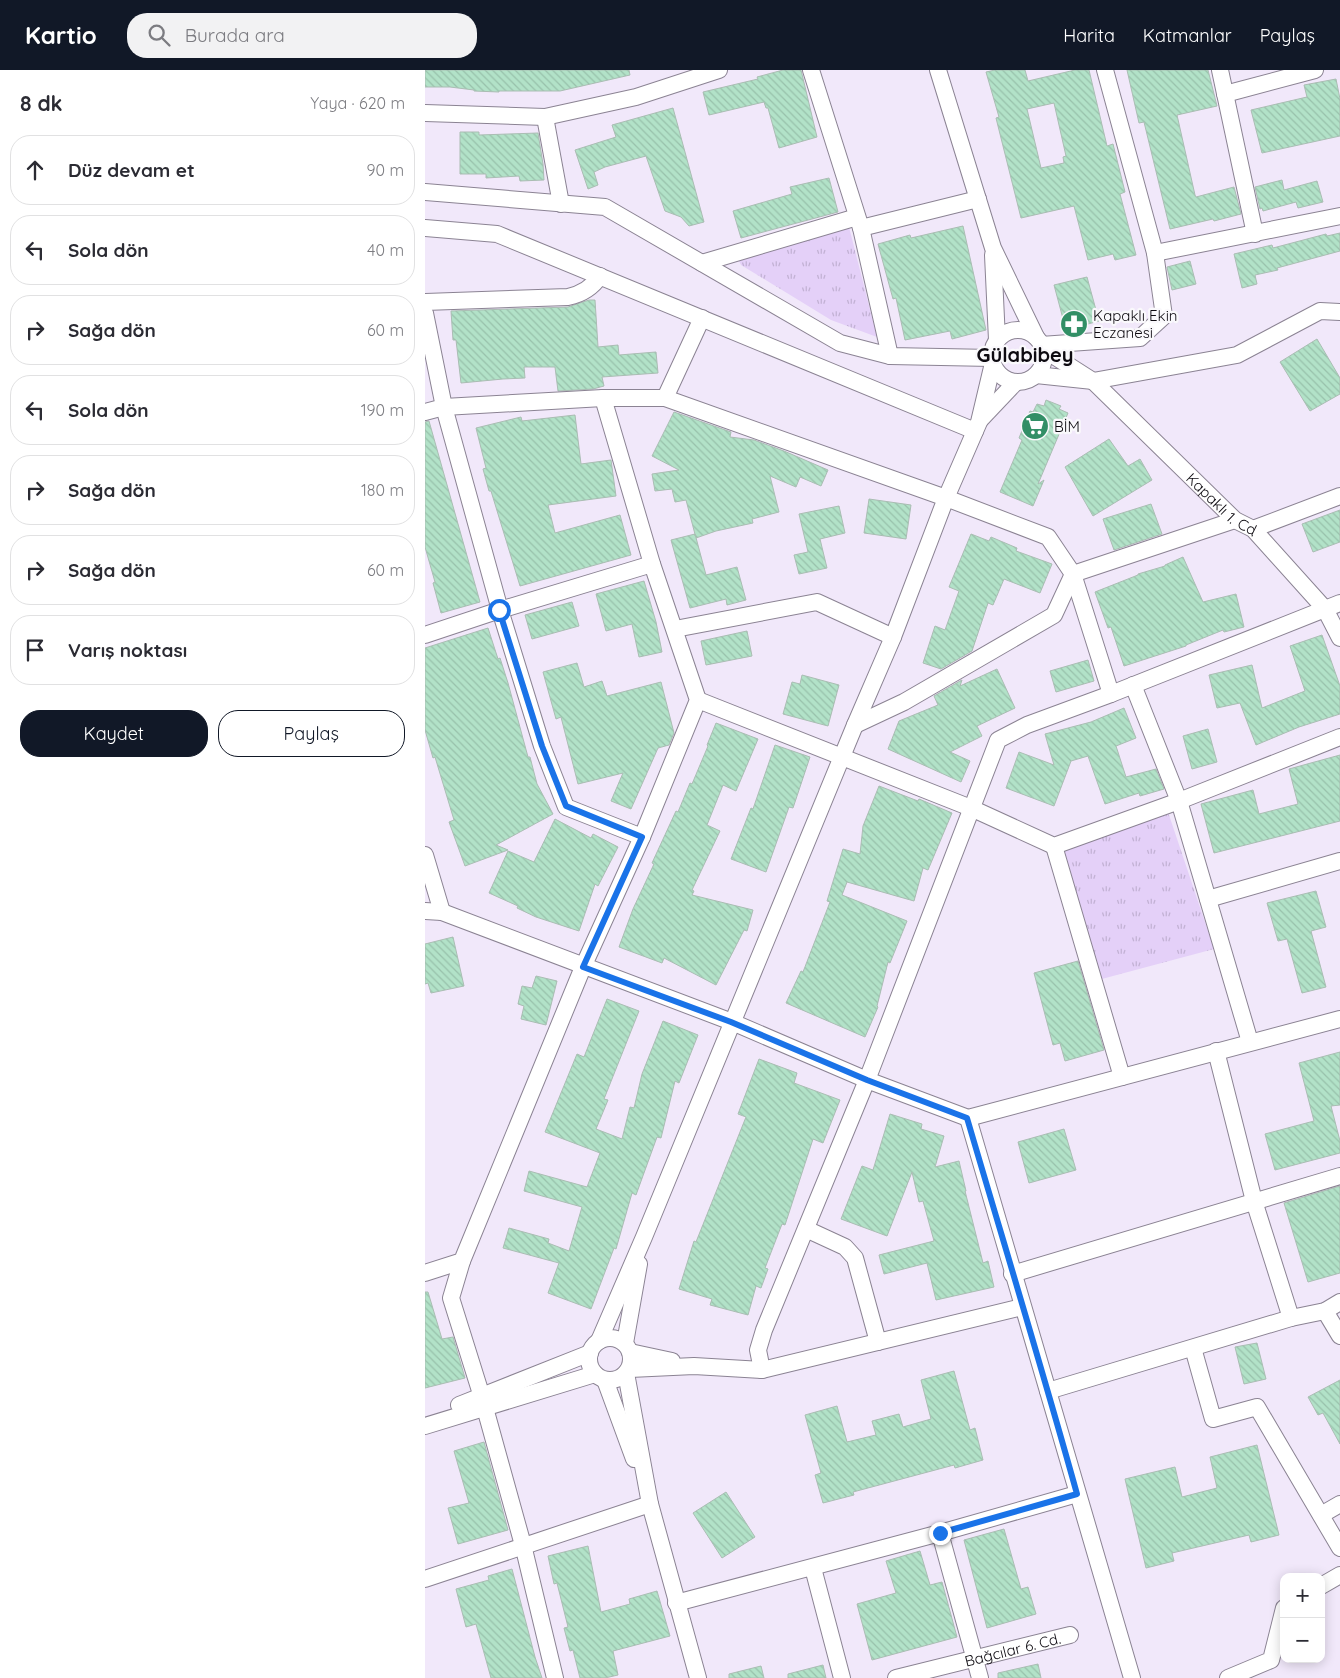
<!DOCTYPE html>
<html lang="tr">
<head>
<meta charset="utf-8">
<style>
  body { margin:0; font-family:Quicksand,sans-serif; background:#f2f2f3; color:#2b2b33 }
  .controls { position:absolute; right:15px; bottom:15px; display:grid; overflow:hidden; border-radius:10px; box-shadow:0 2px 12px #0003 }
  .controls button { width:45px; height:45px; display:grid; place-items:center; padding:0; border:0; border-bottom:1px solid #e1e1e2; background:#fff; color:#2b2b33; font:25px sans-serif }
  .stop { position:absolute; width:15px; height:15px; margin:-11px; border:4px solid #1a73e8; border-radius:50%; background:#fff }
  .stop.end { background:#1a73e8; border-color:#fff; box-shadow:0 1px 5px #0008 }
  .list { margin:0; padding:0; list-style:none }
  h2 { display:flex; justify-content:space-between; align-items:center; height:65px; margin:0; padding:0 20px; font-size:21px }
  h2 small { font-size:16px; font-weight:400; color:#7c7c81 }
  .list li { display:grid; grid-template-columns:32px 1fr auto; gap:15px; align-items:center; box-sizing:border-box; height:70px; margin:0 10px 10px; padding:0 10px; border:1px solid #e1e1e2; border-radius:20px }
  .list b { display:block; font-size:19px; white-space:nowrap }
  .list em { font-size:16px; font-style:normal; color:#7c7c81 }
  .actions { display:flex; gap:10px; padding:15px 20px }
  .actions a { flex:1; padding:11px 0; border:1px solid #111827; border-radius:20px; text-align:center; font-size:18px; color:#111827 }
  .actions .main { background:#111827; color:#fff }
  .icon { flex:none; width:28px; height:28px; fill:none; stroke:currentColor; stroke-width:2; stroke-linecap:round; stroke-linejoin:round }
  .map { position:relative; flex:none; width:915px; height:1608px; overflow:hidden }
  header { display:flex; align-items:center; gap:30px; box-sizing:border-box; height:70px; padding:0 25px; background:#111827; color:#fff }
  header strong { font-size:24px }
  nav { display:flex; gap:28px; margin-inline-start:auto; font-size:18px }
  .search { width:350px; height:45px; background:#f2f2f3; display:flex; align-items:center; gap:12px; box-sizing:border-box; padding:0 18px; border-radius:20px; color:#7c7c81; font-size:19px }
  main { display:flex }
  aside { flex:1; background:#fff }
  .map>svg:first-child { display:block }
  .park { fill:url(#park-tufts) }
  .building { fill:url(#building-back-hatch); stroke:#aabdb3; fill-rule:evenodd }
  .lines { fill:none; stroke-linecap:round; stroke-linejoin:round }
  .minor-casing { stroke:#8b8393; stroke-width:18 }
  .minor { stroke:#fff; stroke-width:16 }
  .route { stroke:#1a73e8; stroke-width:6 }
  .labels { text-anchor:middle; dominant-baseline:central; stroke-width:4.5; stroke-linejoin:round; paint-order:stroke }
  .poi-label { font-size:15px; fill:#0d0a10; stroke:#faf9fc; text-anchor:start }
  .street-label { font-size:15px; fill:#0d0a10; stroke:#faf9fc }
  .district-label { font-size:20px; font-weight:bold; fill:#0d0a10; stroke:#faf9fc }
</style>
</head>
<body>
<header>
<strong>Kartio</strong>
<div class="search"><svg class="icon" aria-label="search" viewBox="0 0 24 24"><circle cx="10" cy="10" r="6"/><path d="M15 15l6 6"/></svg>Burada ara</div>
<nav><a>Harita</a><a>Katmanlar</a><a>Paylaş</a></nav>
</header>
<main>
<aside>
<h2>8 dk<small>Yaya · 620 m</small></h2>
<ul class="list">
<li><svg class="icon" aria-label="ahead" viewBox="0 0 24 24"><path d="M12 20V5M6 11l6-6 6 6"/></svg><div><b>Düz devam et</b></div><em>90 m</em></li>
<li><svg class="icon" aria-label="left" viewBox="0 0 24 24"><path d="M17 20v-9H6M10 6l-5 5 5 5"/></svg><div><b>Sola dön</b></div><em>40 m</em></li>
<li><svg class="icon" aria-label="right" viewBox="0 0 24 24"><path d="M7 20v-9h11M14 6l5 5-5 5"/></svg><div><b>Sağa dön</b></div><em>60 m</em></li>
<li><svg class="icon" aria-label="left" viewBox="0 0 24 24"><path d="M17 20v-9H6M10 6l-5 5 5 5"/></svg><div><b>Sola dön</b></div><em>190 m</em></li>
<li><svg class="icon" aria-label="right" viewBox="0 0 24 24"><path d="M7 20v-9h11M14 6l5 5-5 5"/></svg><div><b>Sağa dön</b></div><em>180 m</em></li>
<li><svg class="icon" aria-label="right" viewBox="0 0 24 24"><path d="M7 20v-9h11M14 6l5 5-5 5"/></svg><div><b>Sağa dön</b></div><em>60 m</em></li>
<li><svg class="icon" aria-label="arrive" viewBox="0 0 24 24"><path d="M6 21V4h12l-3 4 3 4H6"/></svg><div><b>Varış noktası</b></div></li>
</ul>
<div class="actions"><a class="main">Kaydet</a><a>Paylaş</a></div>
</aside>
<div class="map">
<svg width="915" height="1608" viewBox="0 0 915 1608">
  <defs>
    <pattern id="park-tufts" width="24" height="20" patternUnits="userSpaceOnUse" patternTransform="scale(1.25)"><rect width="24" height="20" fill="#e4d0f8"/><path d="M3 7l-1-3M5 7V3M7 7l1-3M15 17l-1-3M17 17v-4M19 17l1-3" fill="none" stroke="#c2b1d4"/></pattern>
    <pattern id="building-back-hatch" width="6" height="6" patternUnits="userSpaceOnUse" patternTransform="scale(1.25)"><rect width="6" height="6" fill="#b2e2c8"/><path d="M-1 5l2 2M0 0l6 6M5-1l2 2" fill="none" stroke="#98c1ab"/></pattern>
  </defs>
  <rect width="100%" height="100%" fill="#f1e8fa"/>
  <g class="park">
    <polygon points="424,157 452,267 406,250 316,195 313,189"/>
    <polygon points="742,739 789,879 673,910 633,782"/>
  </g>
  <g class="building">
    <polygon points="0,0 204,0 205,5 135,21 74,21 74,22 49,21 49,20 25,17 0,17"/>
    <polygon points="358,0 376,0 392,67 354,78 343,38 341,38 339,32 284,45 278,22 333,9 332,7"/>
    <path d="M 570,0 L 600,0 L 603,11 L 650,0 L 664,0 L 682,76 L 688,74 L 700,122 L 695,124 L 711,185 L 690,190 L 688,184 L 663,190 L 649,136 L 596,148 L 571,48 L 574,47 L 561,2 ZM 629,33 L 641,86 L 638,87 L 639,93 L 616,98 L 602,39 Z"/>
    <polygon points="702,0 783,0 792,36 752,45 770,125 771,127 809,117 816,144 789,151 788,149 745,159 719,52 714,53"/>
    <polygon points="911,9 915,29 915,66 837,83 826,40 882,27 879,15"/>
    <polygon points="248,38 279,152 264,156 256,147 240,141 221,86 180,97 169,102 173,115 163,119 150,80 191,67 187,55"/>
    <polygon points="35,62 54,62 54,65 113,63 118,94 119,110 95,111 94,106 61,108 61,104 35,104"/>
    <polygon points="404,108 413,142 316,168 308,141 367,124 365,117"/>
    <polygon points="857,110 859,120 892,111 898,132 873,138 871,132 838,141 837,138 835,139 830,117"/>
    <polygon points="538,156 561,260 527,269 525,261 480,270 471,228 468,229 453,174 485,165 486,168"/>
    <polygon points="915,163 915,181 852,198 853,200 830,205 832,214 817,218 809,184 847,175 848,178 901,164 902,166"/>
    <polygon points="765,191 771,214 747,220 742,197"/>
    <polygon points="662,207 674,251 641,260 629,215"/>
    <polygon points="164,230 170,230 173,277 193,275 194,285 231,282 233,303 177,307 179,316 168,319 133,321 130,297 99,297 100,308 78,309 36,313 31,270 28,270 26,241 143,237"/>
    <polygon points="892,269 915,308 915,324 885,341 855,292"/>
    <polygon points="621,330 636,336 634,339 643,343 613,414 619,410 608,436 575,422 597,370 594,368 605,341 608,342 612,334 619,336"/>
    <polygon points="249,342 306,362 305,367 329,370 359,381 403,400 396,416 375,407 371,417 345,406 354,442 327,449 328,453 291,461 271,468 261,430 250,432 247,419 230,421 227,404 254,400 227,386"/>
    <polygon points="150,345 156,394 186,390 191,426 123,435 130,463 195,445 206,485 95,516 66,421 64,421 58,399 61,398 51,358 96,347 97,351"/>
    <polygon points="4,351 55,532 16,543 8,513 10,512 0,477 0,352"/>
    <polygon points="684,369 703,396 715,389 727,410 668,446 640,397"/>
    <polygon points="444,429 486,435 481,469 439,463"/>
    <polygon points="726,434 737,464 689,480 678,449"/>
    <polygon points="414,436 420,463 395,469 402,498 374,504 369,485 383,482 374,444"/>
    <polygon points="915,440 915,472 888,482 877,454"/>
    <polygon points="270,464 281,505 312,497 321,530 302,535 301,529 265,538 246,470"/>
    <polygon points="546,464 564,471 566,467 592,478 591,481 627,494 615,523 579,509 568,535 563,533 547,581 516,599 498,593 510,556 520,560 534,521 524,517"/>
    <polygon points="758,487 778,532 811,524 819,557 799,562 798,560 761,575 761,576 699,596 686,557 683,558 670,522 713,505 713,504 740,496 740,495"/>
    <polygon points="219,511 231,552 237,582 214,587 207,554 181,561 171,524"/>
    <polygon points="147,532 154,556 107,569 100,545"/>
    <polygon points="63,558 73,589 75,588 83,613 103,687 105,687 112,714 128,744 71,775 83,780 40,796 24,752 29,750 10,687 8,688 0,660 0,578"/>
    <polygon points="322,561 327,586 281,595 276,571"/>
    <polygon points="897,565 915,616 915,644 874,657 831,675 815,633 792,638 784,605 827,595 837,638 880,621 865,576"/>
    <polygon points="663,590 669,611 631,622 625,601"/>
    <polygon points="152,593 159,617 177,611 182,626 236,612 249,663 244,675 233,678 206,739 186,731 198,703 153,714 136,647 131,649 118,602"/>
    <polygon points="572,599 590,638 552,656 557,666 525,682 545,691 536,712 463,679 474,651 513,635 509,626 535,611 537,610 535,616"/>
    <polygon points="377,605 414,615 403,656 358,644 367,612 375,614"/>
    <polygon points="699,638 711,668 691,676 701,707 731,699 739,719 715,726 714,723 680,734 663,686 646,691 629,736 581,718 594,682 629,695 620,664 666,652"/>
    <polygon points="291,653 333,669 311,721 298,715 282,755 295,761 267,820 269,821 267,825 328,840 322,861 319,860 291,915 239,888 237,893 194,877 208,839 229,794 227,793 251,741 253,742 265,713 267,714 283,676 282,675"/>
    <polygon points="783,659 792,692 767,699 758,666"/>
    <polygon points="350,675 385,687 368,738 364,737 341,802 306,789 326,738 328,739"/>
    <polygon points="915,685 915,751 789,783 776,734 828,720 834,744 873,734 864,699"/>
    <polygon points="454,716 493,731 494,729 527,743 503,800 498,798 489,831 422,812 417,825 482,851 465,893 463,892 452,936 453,937 440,967 361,933 376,901 378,902 405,832 402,831 418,779 435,784 438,756"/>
    <polygon points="130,749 166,768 168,764 193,777 173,816 170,814 154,861 111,847 92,838 93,836 64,823 83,781 109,792"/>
    <polygon points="891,821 901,857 886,861 901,917 877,923 862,869 853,871 842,833"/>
    <polygon points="28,867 39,916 6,923 3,913 0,914 0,874"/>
    <polygon points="653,891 679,980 640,991 635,973 628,975 609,903"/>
    <polygon points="111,906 132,911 121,955 96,949 99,936 93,934 97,916 107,918"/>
    <polygon points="182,929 214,941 179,1029 183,1030 171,1059 197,1069 205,1037 209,1038 217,1004 238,951 273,965 254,1013 250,1011 236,1068 232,1067 211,1125 207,1123 191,1179 189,1178 166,1239 123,1223 134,1193 78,1178 84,1158 124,1169 123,1173 144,1181 157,1137 99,1121 104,1101 162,1117 175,1083 120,1062 152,984 159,987"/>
    <polygon points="915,982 915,1035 906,1036 915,1071 915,1083 850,1100 840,1064 889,1051 874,993"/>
    <polygon points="334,989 372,1003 369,1013 415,1030 398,1073 388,1069 360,1155 357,1154 340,1198 343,1199 336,1218 331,1216 323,1245 285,1235 287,1229 254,1219 269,1171 271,1172 321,1047 313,1044"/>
    <polygon points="465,1044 497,1054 496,1059 519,1066 510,1097 534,1091 541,1121 540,1121 558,1193 563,1191 569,1217 511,1230 502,1193 459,1204 454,1185 509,1171 498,1131 494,1132 487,1102 462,1166 416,1149 437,1096 448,1100"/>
    <polygon points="639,1059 651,1100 604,1113 593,1072"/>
    <polygon points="915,1116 915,1203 883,1212 859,1133"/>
    <polygon points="0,1222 3,1222 17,1269 28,1267 40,1308 0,1318"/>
    <polygon points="832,1273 841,1309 819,1314 810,1277"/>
    <polygon points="529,1301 545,1360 550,1358 558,1390 530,1398 529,1395 428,1422 429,1425 398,1433 390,1405 396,1403 380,1345 412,1336 422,1372 451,1365 447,1351 474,1344 478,1357 506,1349 496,1310"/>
    <polygon points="915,1310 915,1374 898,1343 893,1345 883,1327"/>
    <polygon points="59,1372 83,1460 33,1474 23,1438 44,1433 29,1381"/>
    <polygon points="832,1375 854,1465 826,1472 824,1465 747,1483 749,1491 721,1498 700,1409 750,1397 757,1427 792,1418 785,1387"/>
    <polygon points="301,1422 330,1467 297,1488 268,1443"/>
    <polygon points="579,1459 596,1519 603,1517 611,1544 562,1558 539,1470"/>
    <polygon points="163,1476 176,1542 205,1534 204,1529 232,1521 245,1566 188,1581 193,1605 180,1608 155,1608 148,1580 145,1581 139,1558 143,1557 132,1513 129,1514 123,1486"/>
    <polygon points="495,1481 505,1515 517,1512 532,1567 447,1590 432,1534 471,1523 461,1491"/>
    <polygon points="87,1499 110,1587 117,1608 66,1608 51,1554 41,1557 31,1519 64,1510 63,1506"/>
    <polygon points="613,1594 616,1608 573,1608 573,1603"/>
    <polygon points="398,1595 401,1608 363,1608 363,1604"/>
    <polygon points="336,1596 339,1608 304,1608 304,1604"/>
  </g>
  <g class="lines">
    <g class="minor-casing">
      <g id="minor">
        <polyline points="386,0 436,158 465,286"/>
        <polyline points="513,0 568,178 611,267"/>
        <polyline points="795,0 830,164"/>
        <polyline points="800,24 890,0"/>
        <polyline points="0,43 120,47 211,27 294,0"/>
        <polyline points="120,47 136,134"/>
        <polyline points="0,122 180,137 415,273 465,286 567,288"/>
        <polyline points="0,158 72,164 550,361"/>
        <polyline points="436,158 553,129"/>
        <polyline points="730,183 915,146"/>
        <polyline points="568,185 572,270"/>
        <polyline points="277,193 432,147"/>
        <path d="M 0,232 L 143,227 C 157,224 167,218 175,206"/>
        <polyline points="0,243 19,337 75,540 117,676 141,737 217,767"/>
        <circle cx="593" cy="286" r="26"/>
        <polyline points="616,275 715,268 739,246 730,183 680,0"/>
        <path id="s1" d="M 618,279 L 668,311 L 810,450 L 828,459 L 900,539 L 915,568"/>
        <polyline points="611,305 668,311 812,285 895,241 915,242"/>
        <polyline points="240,328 277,248"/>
        <polyline points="0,342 19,337 178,328 240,328 521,428 623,467 648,504 686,624"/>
        <polyline points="555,350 591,312"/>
        <polyline points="828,459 915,426"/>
        <polyline points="250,559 392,532 468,567"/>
        <polyline points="0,565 75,540 227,494"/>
        <polyline points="708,615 754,731 825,972"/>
        <polyline points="273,630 546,738 629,776 754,731 915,667"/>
        <polyline points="430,655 479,632 629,545 648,504 810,450"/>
        <polyline points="629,776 697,1007"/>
        <polyline points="0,785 17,842"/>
        <polyline points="783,829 915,791"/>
        <polyline points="0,841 17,842 307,952 442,1010 543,1048 915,949"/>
        <polyline points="791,981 829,1131 866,1248"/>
        <polyline points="543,1048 707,1608"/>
        <polyline points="381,1159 420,1177 430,1188 453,1272"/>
        <polyline points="37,1191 26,1228 57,1327"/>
        <polyline points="0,1203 37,1191 158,897 217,767 273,630 227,494 178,328"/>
        <polyline points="587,1204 915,1106"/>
        <polyline points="900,1241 915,1266"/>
        <circle cx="185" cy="1289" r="21"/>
        <polyline points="174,1271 219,1167 430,655 468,567 521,428 554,352 568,293"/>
        <polyline points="200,1273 214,1194"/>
        <polyline points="768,1278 788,1349 832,1337 915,1478"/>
        <polyline points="205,1282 247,1291"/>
        <polyline points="205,1299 269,1296 337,1300 597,1237"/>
        <polyline points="337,1300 333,1280 339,1260 442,1010 573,670 602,655 686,624 915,533"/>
        <polyline points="201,1303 225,1434 273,1608"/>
        <polyline points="180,1310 209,1389"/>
        <polyline points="623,1321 866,1248 900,1241 915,1232"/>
        <polyline points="34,1335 165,1283"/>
        <polyline points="60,1338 98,1475 130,1608"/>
        <polyline points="0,1356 170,1304"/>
        <polyline points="896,1445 915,1434"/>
        <polyline points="515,1463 555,1608"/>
        <polyline points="388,1498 417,1608"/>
        <polyline points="0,1509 225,1434"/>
        <polyline points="896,1516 915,1505"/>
        <polyline points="251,1533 515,1463 652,1424"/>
        <path id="s2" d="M 471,1608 L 645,1565"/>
        <polyline points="803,1608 846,1590 859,1538"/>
      </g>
    </g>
    <use href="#minor" class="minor"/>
  </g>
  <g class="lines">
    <path class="route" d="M 74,540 L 117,676 L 141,736 L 217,767 L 158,897 L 306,952 L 442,1010 L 542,1048 C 579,1174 617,1298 652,1424 L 515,1463"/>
  </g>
  <defs>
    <g id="pharmacy-disc" transform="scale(1.4375)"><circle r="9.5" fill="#328f66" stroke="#faf9fc"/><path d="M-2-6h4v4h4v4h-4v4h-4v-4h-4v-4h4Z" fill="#fff"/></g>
    <g id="supermarket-disc" transform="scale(1.4375)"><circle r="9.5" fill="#328f66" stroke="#faf9fc"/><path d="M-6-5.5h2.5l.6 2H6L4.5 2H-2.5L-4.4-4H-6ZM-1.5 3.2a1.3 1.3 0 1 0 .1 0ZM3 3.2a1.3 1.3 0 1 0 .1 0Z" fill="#fff"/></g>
  </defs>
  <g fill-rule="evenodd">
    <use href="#pharmacy-disc" x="649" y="254"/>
    <use href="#supermarket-disc" x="610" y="356"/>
  </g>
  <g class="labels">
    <g class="poi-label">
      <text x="668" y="245">Kapaklı Ekin<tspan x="668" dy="17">Eczanesi</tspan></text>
      <text x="629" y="356">BİM</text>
    </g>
    <g class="street-label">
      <text stroke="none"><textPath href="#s1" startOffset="239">Kapaklı 1. Cd.</textPath></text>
      <text stroke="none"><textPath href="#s2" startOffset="120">Bağcılar 6. Cd.</textPath></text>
    </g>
    <g class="district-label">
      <text x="600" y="284">Gülabibey</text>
    </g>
  </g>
</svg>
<div class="controls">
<button>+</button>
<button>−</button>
</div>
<div class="stop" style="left:74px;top:540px"></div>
<div class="stop end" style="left:515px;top:1463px"></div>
</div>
</main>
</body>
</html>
